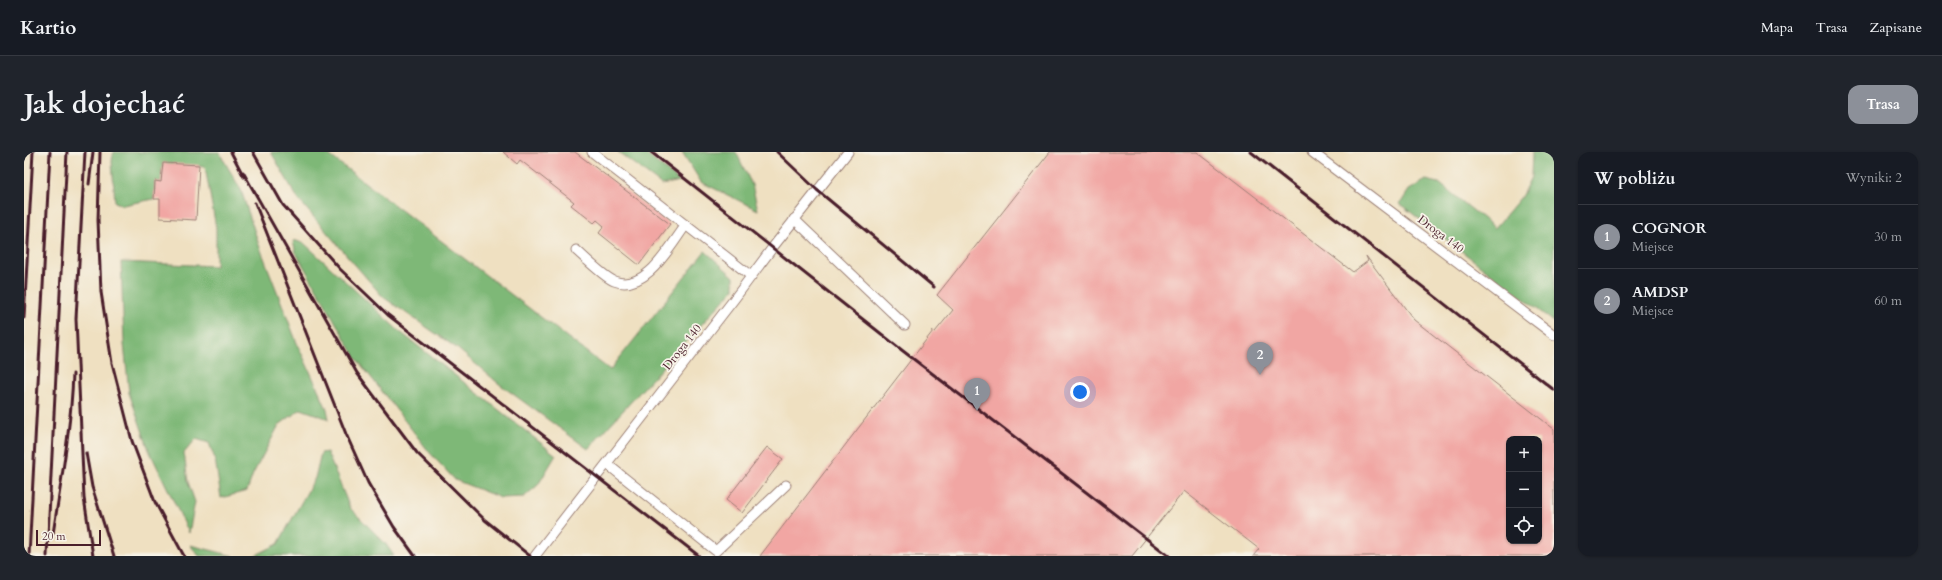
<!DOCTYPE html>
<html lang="pl">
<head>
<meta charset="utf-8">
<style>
  body { margin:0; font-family:Cardo,serif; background:#20242c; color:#f1f3f6 }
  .controls { position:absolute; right:12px; bottom:12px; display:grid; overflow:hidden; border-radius:8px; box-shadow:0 1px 3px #0004 }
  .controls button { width:36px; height:36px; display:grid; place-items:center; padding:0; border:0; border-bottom:1px solid #363941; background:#171b24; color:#f1f3f6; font:20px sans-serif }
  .scale { position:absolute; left:12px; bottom:10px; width:65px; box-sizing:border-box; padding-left:4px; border:2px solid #4a1f2b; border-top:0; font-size:11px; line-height:14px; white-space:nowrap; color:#4a1f2b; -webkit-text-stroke:3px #f7f3e8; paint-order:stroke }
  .you { position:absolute; left:1056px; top:240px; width:14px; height:14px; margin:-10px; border:3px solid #fff; border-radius:50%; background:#1a73e8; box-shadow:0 0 0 6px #1a73e833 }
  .badge { display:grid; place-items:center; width:26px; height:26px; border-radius:50%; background:#8c9099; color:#fff; font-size:13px; font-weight:700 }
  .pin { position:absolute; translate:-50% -33px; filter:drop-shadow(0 1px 2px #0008) }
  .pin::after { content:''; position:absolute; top:21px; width:14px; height:12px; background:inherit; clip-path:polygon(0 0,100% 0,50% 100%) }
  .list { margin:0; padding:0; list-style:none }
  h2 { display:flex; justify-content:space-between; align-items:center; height:52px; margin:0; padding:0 16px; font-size:17px }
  h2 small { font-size:13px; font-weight:400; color:#9ea1a6 }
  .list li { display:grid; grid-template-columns:26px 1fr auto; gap:12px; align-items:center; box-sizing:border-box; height:64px; padding:0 16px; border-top:1px solid #363941 }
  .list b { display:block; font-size:15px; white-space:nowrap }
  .list p { margin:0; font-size:13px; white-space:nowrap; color:#9ea1a6 }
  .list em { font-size:13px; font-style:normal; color:#9ea1a6 }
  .icon { flex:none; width:22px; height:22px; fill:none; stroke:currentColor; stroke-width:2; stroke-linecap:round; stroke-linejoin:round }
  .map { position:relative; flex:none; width:1530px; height:404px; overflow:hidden; border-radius:12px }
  header { display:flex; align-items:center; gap:24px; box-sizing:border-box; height:56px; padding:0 20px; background:#171b24; border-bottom:1px solid #363941 }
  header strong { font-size:19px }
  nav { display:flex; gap:22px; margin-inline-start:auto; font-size:14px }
  .intro { display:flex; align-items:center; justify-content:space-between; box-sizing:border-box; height:96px; padding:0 24px }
  h1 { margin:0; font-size:28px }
  .button { padding:10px 18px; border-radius:12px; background:#8c9099; color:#fff; font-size:14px; font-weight:700 }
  main { display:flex; gap:24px; padding:0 24px }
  aside { flex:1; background:#171b24; border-radius:12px; box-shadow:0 1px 3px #0004 }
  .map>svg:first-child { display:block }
  .forest { fill:#7eb877; stroke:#646c51 }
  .building { fill:#f1a6a3; fill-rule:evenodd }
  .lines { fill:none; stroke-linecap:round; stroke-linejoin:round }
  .service-casing { stroke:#9c8076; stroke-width:11 }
  .service { stroke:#fff; stroke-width:9 }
  .rail { stroke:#4a1f2b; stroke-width:3 }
  .labels { text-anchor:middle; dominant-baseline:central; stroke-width:3.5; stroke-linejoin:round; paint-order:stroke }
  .street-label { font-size:12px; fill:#4a1f2b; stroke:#f7f3e8 }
</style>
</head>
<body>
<header>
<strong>Kartio</strong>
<nav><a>Mapa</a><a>Trasa</a><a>Zapisane</a></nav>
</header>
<div class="intro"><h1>Jak dojechać</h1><a class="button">Trasa</a></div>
<main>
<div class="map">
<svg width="1530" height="404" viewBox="0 0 1530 404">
  <rect width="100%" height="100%" fill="#f7f3e8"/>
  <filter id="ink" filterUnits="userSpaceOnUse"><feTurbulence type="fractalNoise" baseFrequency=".025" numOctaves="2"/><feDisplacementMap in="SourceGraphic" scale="8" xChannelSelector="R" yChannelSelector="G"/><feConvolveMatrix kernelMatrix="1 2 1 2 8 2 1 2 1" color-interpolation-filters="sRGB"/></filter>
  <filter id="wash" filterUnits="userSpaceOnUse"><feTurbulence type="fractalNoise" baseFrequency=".012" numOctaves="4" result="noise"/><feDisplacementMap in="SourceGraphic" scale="16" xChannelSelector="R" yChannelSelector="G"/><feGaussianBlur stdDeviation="0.9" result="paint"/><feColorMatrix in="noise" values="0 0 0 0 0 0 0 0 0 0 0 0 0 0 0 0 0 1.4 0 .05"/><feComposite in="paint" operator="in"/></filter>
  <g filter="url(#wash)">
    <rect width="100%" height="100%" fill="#efe0c1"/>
    <g class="forest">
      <polygon points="89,0 195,0 217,38 235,93 273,191 303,257 305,267 277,257 255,273 229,322 223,339 197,346 191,307 185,291 172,287 160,301 164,330 171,350 165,381 125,298 105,241 100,192 97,110 192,114 192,76 181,15 139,11 137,30 131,29 130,47 99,53 91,50 88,10"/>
      <polygon points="247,0 304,0 305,3 586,218 681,99 710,125 710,137 564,297 474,231 434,197 359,145 274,47"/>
      <polygon points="594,0 619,0 656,29 638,33"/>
      <polygon points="658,0 712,0 728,33 734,58 677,30"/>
      <polygon points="1508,0 1520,0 1530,8 1530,170 1376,52 1385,38 1402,28 1415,31 1471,76 1497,45 1507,25"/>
      <polygon points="270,88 281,92 375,179 532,303 514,333 500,345 477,346 431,328 406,301 332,206 272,101 269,90"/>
      <polygon points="303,300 326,356 361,391 370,404 230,404 254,392 291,326 297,301"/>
      <polygon points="166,393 210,404 175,404"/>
    </g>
    <g id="blocks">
      <g class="building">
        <polygon points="479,0 551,0 646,72 615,113 575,81 580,74 573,68 570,71 547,53 550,50 496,8 493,12"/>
        <path d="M 1026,0 L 1173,0 L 1329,120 L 1344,109 L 1342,104 L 1390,168 L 1530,277 L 1530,404 L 1229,404 L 1235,397 L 1160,339 L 1108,404 L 736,404 L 909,179 L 911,180 L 929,158 L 913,143 ZM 1485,287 L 1515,287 L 1515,389 L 1485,389 Z"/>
        <polygon points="139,11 175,13 172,68 136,66 136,47 130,47 131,29 137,30"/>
        <polygon points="743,295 759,307 718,361 702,348"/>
      </g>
    </g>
  </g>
  <g filter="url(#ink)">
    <use href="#blocks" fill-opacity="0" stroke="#9c8076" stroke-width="1"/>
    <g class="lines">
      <g class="service-casing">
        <g id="service">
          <polyline points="568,0 727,124"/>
          <polyline points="1288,0 1530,183"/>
          <polyline points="770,67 881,173"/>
          <path d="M 552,98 C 560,105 580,125 590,129 C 622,141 646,94 662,73"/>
          <polyline points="583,312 692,399 762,333"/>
          <polyline points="511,404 711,146 749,95 824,0"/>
        </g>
      </g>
      <use href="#service" class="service"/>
      <g class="rail">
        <polyline points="61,0 52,167 60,346 69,404"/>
        <polyline points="76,0 74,68 77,140 88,211 108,289 131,350 160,404"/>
        <polyline points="207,0 220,25"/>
        <polyline points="229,0 259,53 316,117 364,163 675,404"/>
        <polyline points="627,0 879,199 1145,404"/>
        <polyline points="753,0 793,38 910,135"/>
        <polyline points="1227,0 1530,238"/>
        <polyline points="219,20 333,221 393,301 461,368 506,404"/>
        <polyline points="65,32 69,0"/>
        <polyline points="231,51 322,282 344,331 370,375 391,404"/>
        <polyline points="0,166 9,0"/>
        <polyline points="62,301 68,335 90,404"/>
        <path d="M 29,382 C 37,329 47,276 49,222"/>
        <polyline points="5,404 26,0"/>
        <polyline points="23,404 43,0"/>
      </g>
    </g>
  </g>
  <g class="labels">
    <g class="street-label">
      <text transform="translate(1417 82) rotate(37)">Droga 140</text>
      <text transform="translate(658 195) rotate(-52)">Droga 140</text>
    </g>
  </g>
</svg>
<div class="controls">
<button>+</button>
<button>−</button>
<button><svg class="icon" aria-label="locate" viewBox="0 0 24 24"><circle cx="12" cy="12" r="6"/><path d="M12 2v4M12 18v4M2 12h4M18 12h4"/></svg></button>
</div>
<div class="scale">20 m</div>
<div class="you"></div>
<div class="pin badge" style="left:953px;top:259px">1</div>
<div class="pin badge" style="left:1236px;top:223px">2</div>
</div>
<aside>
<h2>W pobliżu<small>Wyniki: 2</small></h2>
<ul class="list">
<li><span class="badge">1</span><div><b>COGNOR</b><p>Miejsce</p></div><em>30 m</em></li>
<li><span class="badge">2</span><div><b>AMDSP</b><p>Miejsce</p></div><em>60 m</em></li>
</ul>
</aside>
</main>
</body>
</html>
